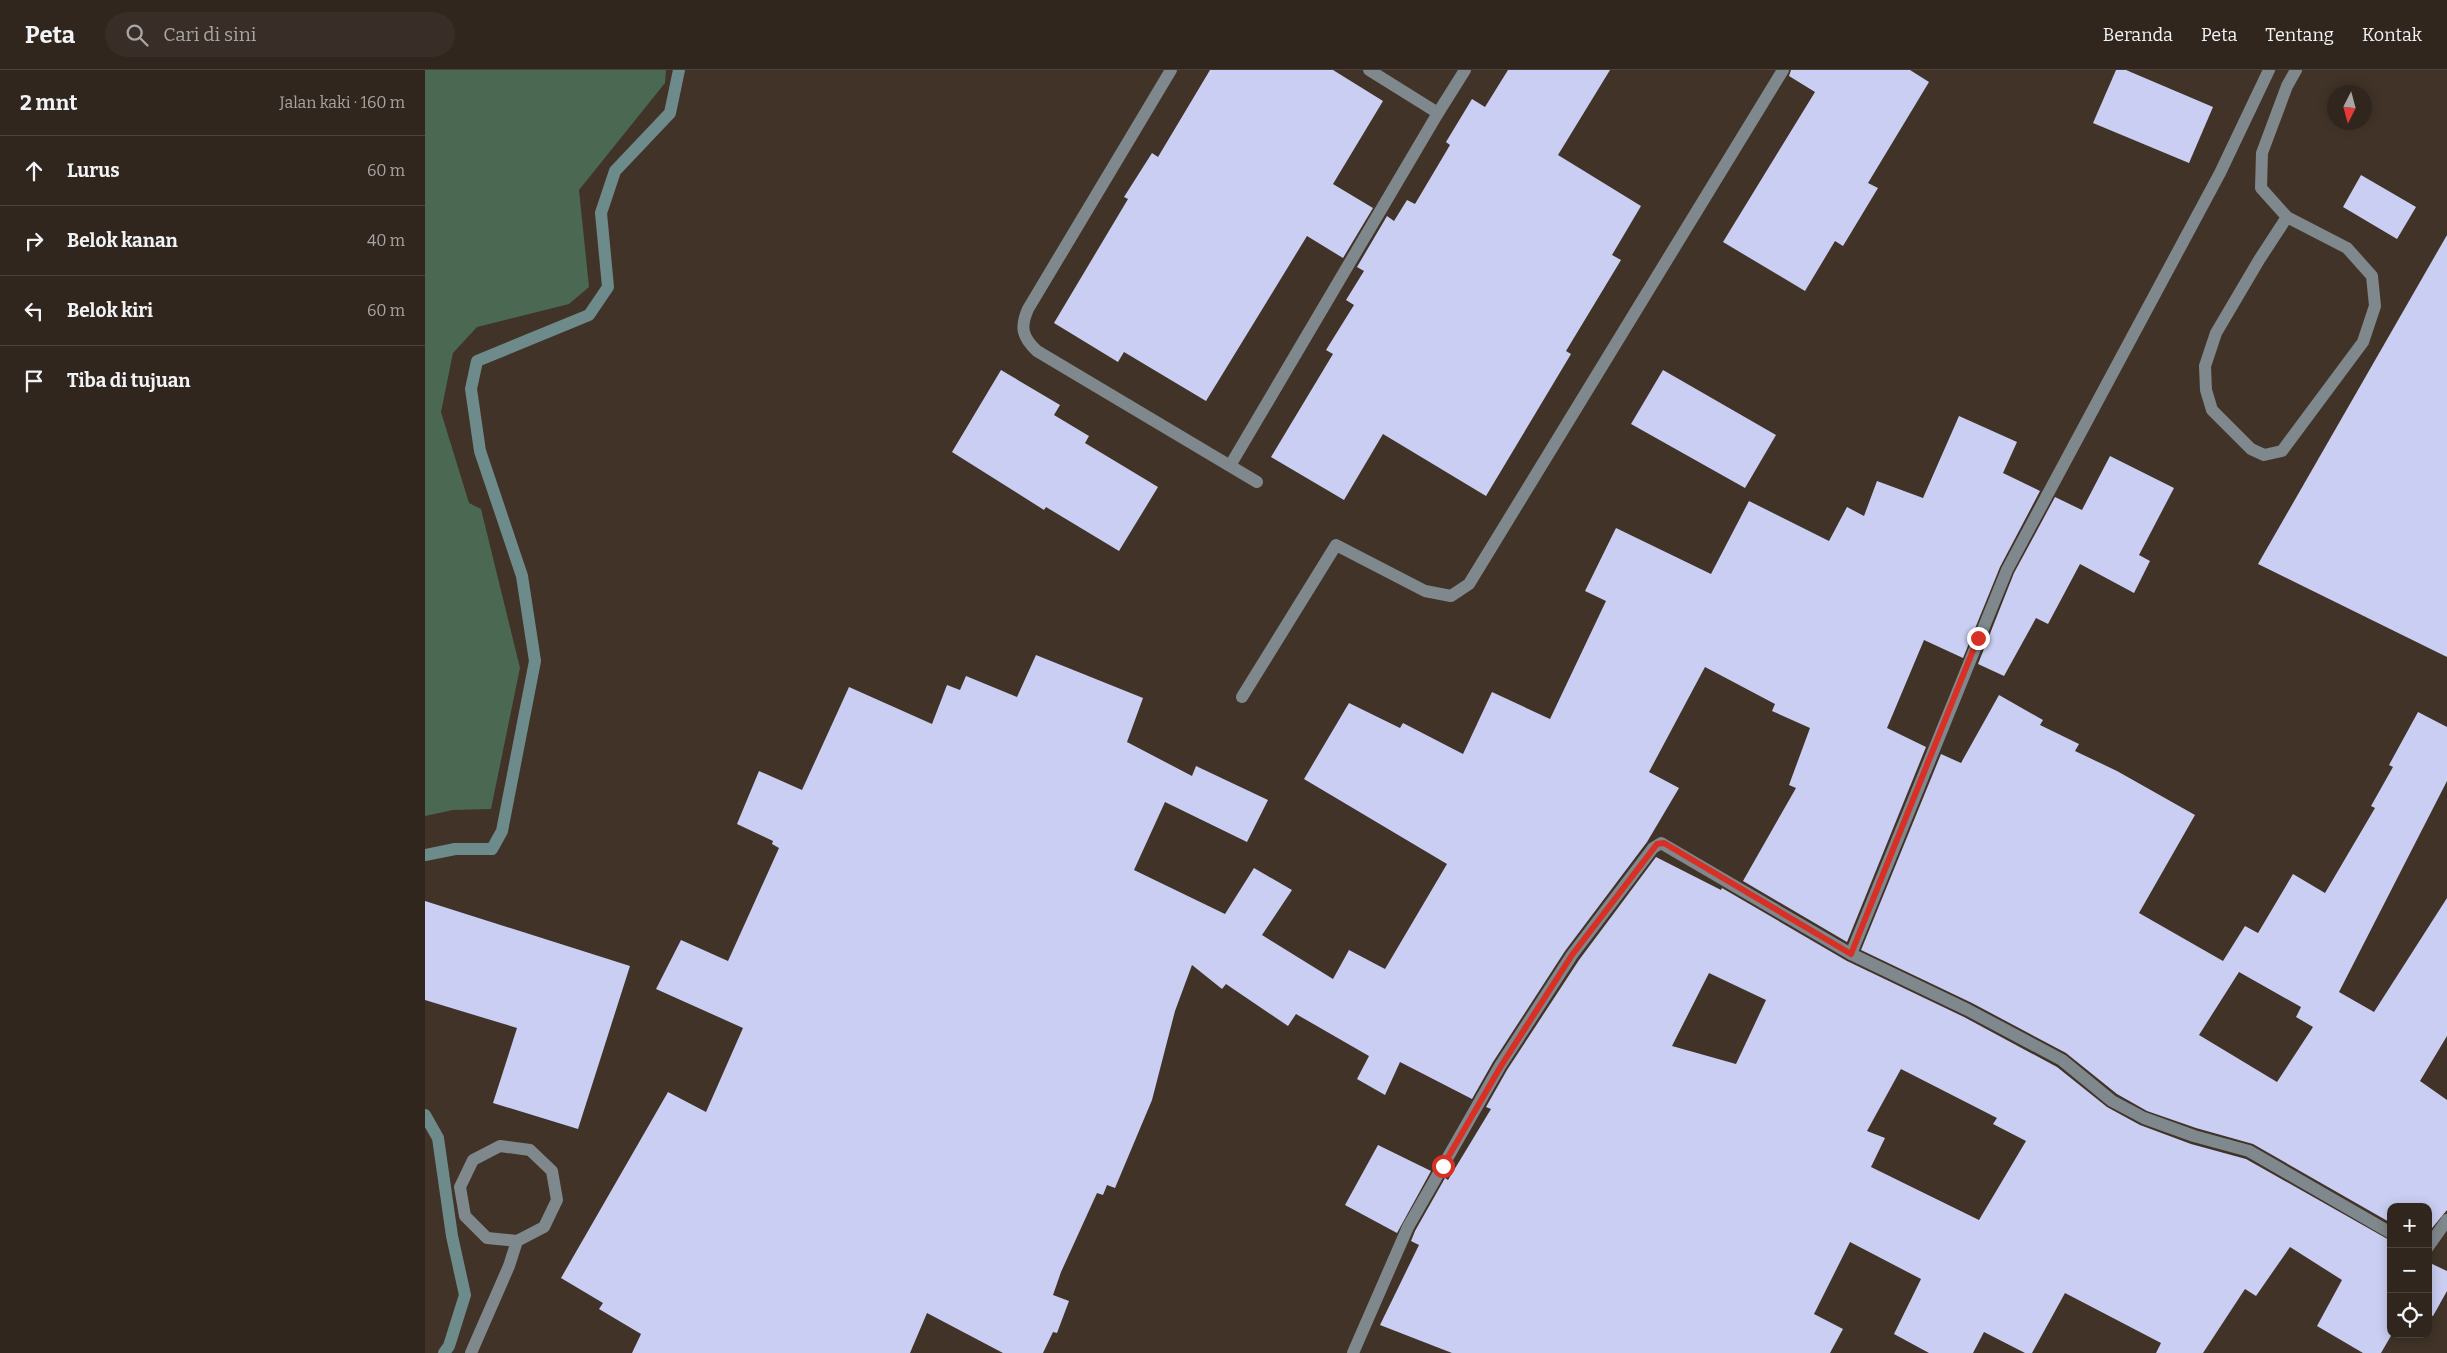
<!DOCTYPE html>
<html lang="id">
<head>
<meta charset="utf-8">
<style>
  body { margin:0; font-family:Bitter,serif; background:#392e27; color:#f1f3f6 }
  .controls { position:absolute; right:15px; bottom:15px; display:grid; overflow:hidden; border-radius:10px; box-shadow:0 2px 12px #0003 }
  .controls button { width:45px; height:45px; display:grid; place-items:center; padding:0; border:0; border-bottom:1px solid #4c433c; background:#31261e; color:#f1f3f6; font:25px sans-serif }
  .compass { position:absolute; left:1902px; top:15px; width:45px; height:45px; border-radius:50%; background:#31261e; box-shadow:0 2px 12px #0003; rotate:186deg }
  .stop { position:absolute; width:15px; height:15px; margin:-11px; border:4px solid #d93025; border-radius:50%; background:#fff }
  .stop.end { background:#d93025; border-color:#fff; box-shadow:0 1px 5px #0008 }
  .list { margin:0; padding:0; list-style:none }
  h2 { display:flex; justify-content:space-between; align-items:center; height:65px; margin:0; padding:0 20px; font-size:21px }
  h2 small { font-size:16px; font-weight:400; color:#a8a5a4 }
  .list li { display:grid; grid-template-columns:32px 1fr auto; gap:15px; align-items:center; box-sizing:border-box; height:70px; padding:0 20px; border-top:1px solid #4c433c }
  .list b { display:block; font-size:19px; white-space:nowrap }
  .list em { font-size:16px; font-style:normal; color:#a8a5a4 }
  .icon { flex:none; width:28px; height:28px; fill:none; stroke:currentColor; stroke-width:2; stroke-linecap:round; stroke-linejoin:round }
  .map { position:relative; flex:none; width:2022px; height:1283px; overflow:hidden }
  header { display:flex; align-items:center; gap:30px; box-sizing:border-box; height:70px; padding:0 25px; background:#31261e; border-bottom:1px solid #4c433c }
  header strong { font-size:24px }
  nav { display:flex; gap:28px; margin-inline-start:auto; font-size:18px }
  .search { width:350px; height:45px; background:#392e27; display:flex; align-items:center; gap:12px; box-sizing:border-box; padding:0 18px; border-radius:28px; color:#a8a5a4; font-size:19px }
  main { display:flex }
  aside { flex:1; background:#31261e }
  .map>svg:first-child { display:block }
  .green { fill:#4a6852 }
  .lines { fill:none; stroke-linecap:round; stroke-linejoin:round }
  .stream { stroke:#6e8b8c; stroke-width:12 }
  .building { fill:#cacef2; fill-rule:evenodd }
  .minor { stroke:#7f888c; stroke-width:12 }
  .route { stroke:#d93025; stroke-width:6 }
</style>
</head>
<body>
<header>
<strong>Peta</strong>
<div class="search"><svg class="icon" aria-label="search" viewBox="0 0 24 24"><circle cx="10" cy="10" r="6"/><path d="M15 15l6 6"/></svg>Cari di sini</div>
<nav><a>Beranda</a><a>Peta</a><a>Tentang</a><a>Kontak</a></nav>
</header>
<main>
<aside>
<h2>2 mnt<small>Jalan kaki · 160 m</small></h2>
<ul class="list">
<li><svg class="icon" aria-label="ahead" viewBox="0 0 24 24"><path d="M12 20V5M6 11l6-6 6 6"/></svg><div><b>Lurus</b></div><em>60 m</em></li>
<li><svg class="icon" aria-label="right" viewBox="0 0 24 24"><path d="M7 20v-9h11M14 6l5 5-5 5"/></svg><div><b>Belok kanan</b></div><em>40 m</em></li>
<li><svg class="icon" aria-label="left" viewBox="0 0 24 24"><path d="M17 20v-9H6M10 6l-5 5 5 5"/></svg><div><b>Belok kiri</b></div><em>60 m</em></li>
<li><svg class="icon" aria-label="arrive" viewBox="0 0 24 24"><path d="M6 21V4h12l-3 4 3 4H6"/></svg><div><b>Tiba di tujuan</b></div></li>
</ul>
</aside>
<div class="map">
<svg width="2022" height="1283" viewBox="0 0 2022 1283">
  <rect width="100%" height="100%" fill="#413328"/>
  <polygon class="green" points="0,0 241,0 240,13 154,120 164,217 144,234 52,257 28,283 16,342 44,433 56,439 95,598 66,739 28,740 0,746"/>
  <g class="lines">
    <g class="stream">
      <polyline points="0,785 30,779 67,779 77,761 110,591 97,506 55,381 46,319 52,291 164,245 183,217 176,143 190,101 245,43 254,0"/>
      <polyline points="0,1045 13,1068 27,1166 40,1225 24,1276 19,1283"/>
    </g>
  </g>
  <g class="building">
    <polygon points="785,0 908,0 958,31 908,114 948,138 918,188 882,166 781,331 699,282 693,292 629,253 703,129 699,127 727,83 733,87"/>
    <polygon points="1083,0 1185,0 1133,85 1216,136 1187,185 1196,190 1141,281 1146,284 1061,426 958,364 919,430 846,387 908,284 901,280 929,235 921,230 939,201 932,197 962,146 969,151 982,130 990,134 1025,75 1021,72 1047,29 1060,37"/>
    <polygon points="1366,0 1485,0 1504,12 1443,113 1453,118 1418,176 1410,171 1380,221 1298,172 1390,22 1364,6"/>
    <polygon points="1691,0 1701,0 1788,37 1764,93 1668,53"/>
    <polygon points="1936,105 1991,137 1972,169 1918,137"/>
    <polygon points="2022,165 2022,587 1833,494"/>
    <polygon points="576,300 635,335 629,345 664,366 660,373 733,417 694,481 621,437 619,440 527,382"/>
    <polygon points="1238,300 1351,365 1320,418 1206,354"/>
    <polygon points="1534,346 1592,372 1578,403 1615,421 1575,497 1538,588 1499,570 1462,658 1501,677 1422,872 1318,811 1371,718 1364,715 1385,658 1347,641 1350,634 1280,597 1224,702 1254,718 1222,772 1140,881 1068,992 1047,1029 975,992 960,1025 932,1009 944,986 871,944 863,956 801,914 797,919 767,895 750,941 727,1030 690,1118 682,1115 678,1125 672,1123 636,1202 628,1225 644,1231 632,1263 628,1262 618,1283 578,1283 502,1243 485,1283 207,1283 216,1264 174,1239 178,1233 136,1208 243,1022 281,1042 318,958 231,919 256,870 303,891 354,778 347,774 348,771 312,754 334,701 377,720 424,617 507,654 522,615 535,620 541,606 592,627 611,585 718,628 702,672 767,706 771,696 843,730 822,772 740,732 709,800 800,844 829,798 867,820 837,865 908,909 924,880 960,899 1022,794 879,709 924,633 975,658 978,653 1038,684 1067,622 1125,649 1181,531 1160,521 1191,458 1286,504 1324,431 1404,471 1422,437 1439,446 1452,411 1498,428"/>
    <polygon points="1685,386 1749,418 1714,485 1725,491 1709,523 1655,494 1623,554 1611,548 1579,606 1553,594 1589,503 1630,427 1657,440"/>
    <path d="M 1574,625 L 1618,650 L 1615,655 L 1654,674 L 1650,681 L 1692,701 L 1770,745 L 1714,843 L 1798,891 L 1820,856 L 1833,863 L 1868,804 L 1900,823 L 1950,738 L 1946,736 L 1968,697 L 1964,695 L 1993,642 L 2022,657 L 2022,711 L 1914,922 L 1949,942 L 2022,828 L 2022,966 L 1995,1011 L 2022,1030 L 2022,1140 L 2003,1163 L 2003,1137 L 1966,1137 L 1966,1153 L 1828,1074 L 1771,1058 L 1722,1041 L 1692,1024 L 1641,983 L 1547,933 L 1436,880 L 1516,684 L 1536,693 ZM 1814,902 L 1876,937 L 1871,947 L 1888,957 L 1852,1012 L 1774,965 Z"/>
    <path d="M 1231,787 L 1296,820 L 1297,818 L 1422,891 L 1539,947 L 1632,997 L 1682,1037 L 1715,1055 L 1766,1074 L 1821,1089 L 1966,1171 L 1967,1264 L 1956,1283 L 1938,1283 L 1892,1256 L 1917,1210 L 1865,1177 L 1831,1226 L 1820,1219 L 1778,1283 L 1731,1283 L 1736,1273 L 1640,1223 L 1607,1283 L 1600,1283 L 1559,1262 L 1548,1283 L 1504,1283 L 1469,1264 L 1496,1209 L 1425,1172 L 1389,1244 L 1418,1259 L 1405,1283 L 1027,1283 L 955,1255 L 994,1175 L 986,1171 L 990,1161 L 1020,1108 L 1023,1110 L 1066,1039 L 1061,1037 L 1082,1000 L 1154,890 ZM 1284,903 L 1341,930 L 1311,994 L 1247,976 ZM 1476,999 L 1572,1048 L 1568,1054 L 1601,1071 L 1554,1150 L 1446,1097 L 1460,1068 L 1442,1061 Z"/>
    <polygon points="0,831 205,896 153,1059 68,1033 92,958 0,930"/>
    <polygon points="953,1075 1006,1101 972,1163 920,1135"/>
    <polygon points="2003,1192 2022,1201 2022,1221 2008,1246 2003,1244"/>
  </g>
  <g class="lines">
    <g class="minor">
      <path d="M 746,0 L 603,239 C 595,257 597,267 612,281 L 832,412"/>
      <polyline points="944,0 1013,43"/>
      <polyline points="1862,147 1834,190 1791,263 1780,296 1781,320 1787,340 1826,379 1839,385 1857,381 1938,272 1950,236 1947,206 1922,178 1862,147 1836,118 1837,83 1862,16 1871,0"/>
      <polyline points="806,394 1013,43 1040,0"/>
      <polyline points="817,627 911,475 1000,521 1026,526 1044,514 1358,0"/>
      <polyline points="1426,884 1582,500 1795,103 1844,0"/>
      <polyline points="2003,1177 2022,1150"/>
      <polyline points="46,1283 84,1196 92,1171 119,1157 132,1130 127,1101 105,1080 75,1076 48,1090 35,1117 40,1146 62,1168 92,1171"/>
      <polyline points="928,1283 983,1157 1075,996 1147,885 1228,778 1236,773 1426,884 1543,940 1637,990 1687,1031 1719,1048 1769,1066 1824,1081 1966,1163"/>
    </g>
  </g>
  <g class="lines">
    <polyline class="route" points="1018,1096 1076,996 1147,885 1232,774 1239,773 1426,884 1553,568"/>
  </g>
</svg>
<div class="controls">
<button>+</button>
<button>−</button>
<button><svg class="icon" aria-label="locate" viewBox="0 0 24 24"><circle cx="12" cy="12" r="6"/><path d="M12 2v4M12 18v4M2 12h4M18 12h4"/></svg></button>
</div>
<svg class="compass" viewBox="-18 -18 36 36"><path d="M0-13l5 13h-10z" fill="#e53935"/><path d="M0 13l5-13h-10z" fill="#a8a5a4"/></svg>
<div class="stop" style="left:1018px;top:1096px"></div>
<div class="stop end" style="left:1553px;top:568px"></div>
</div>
</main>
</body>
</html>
